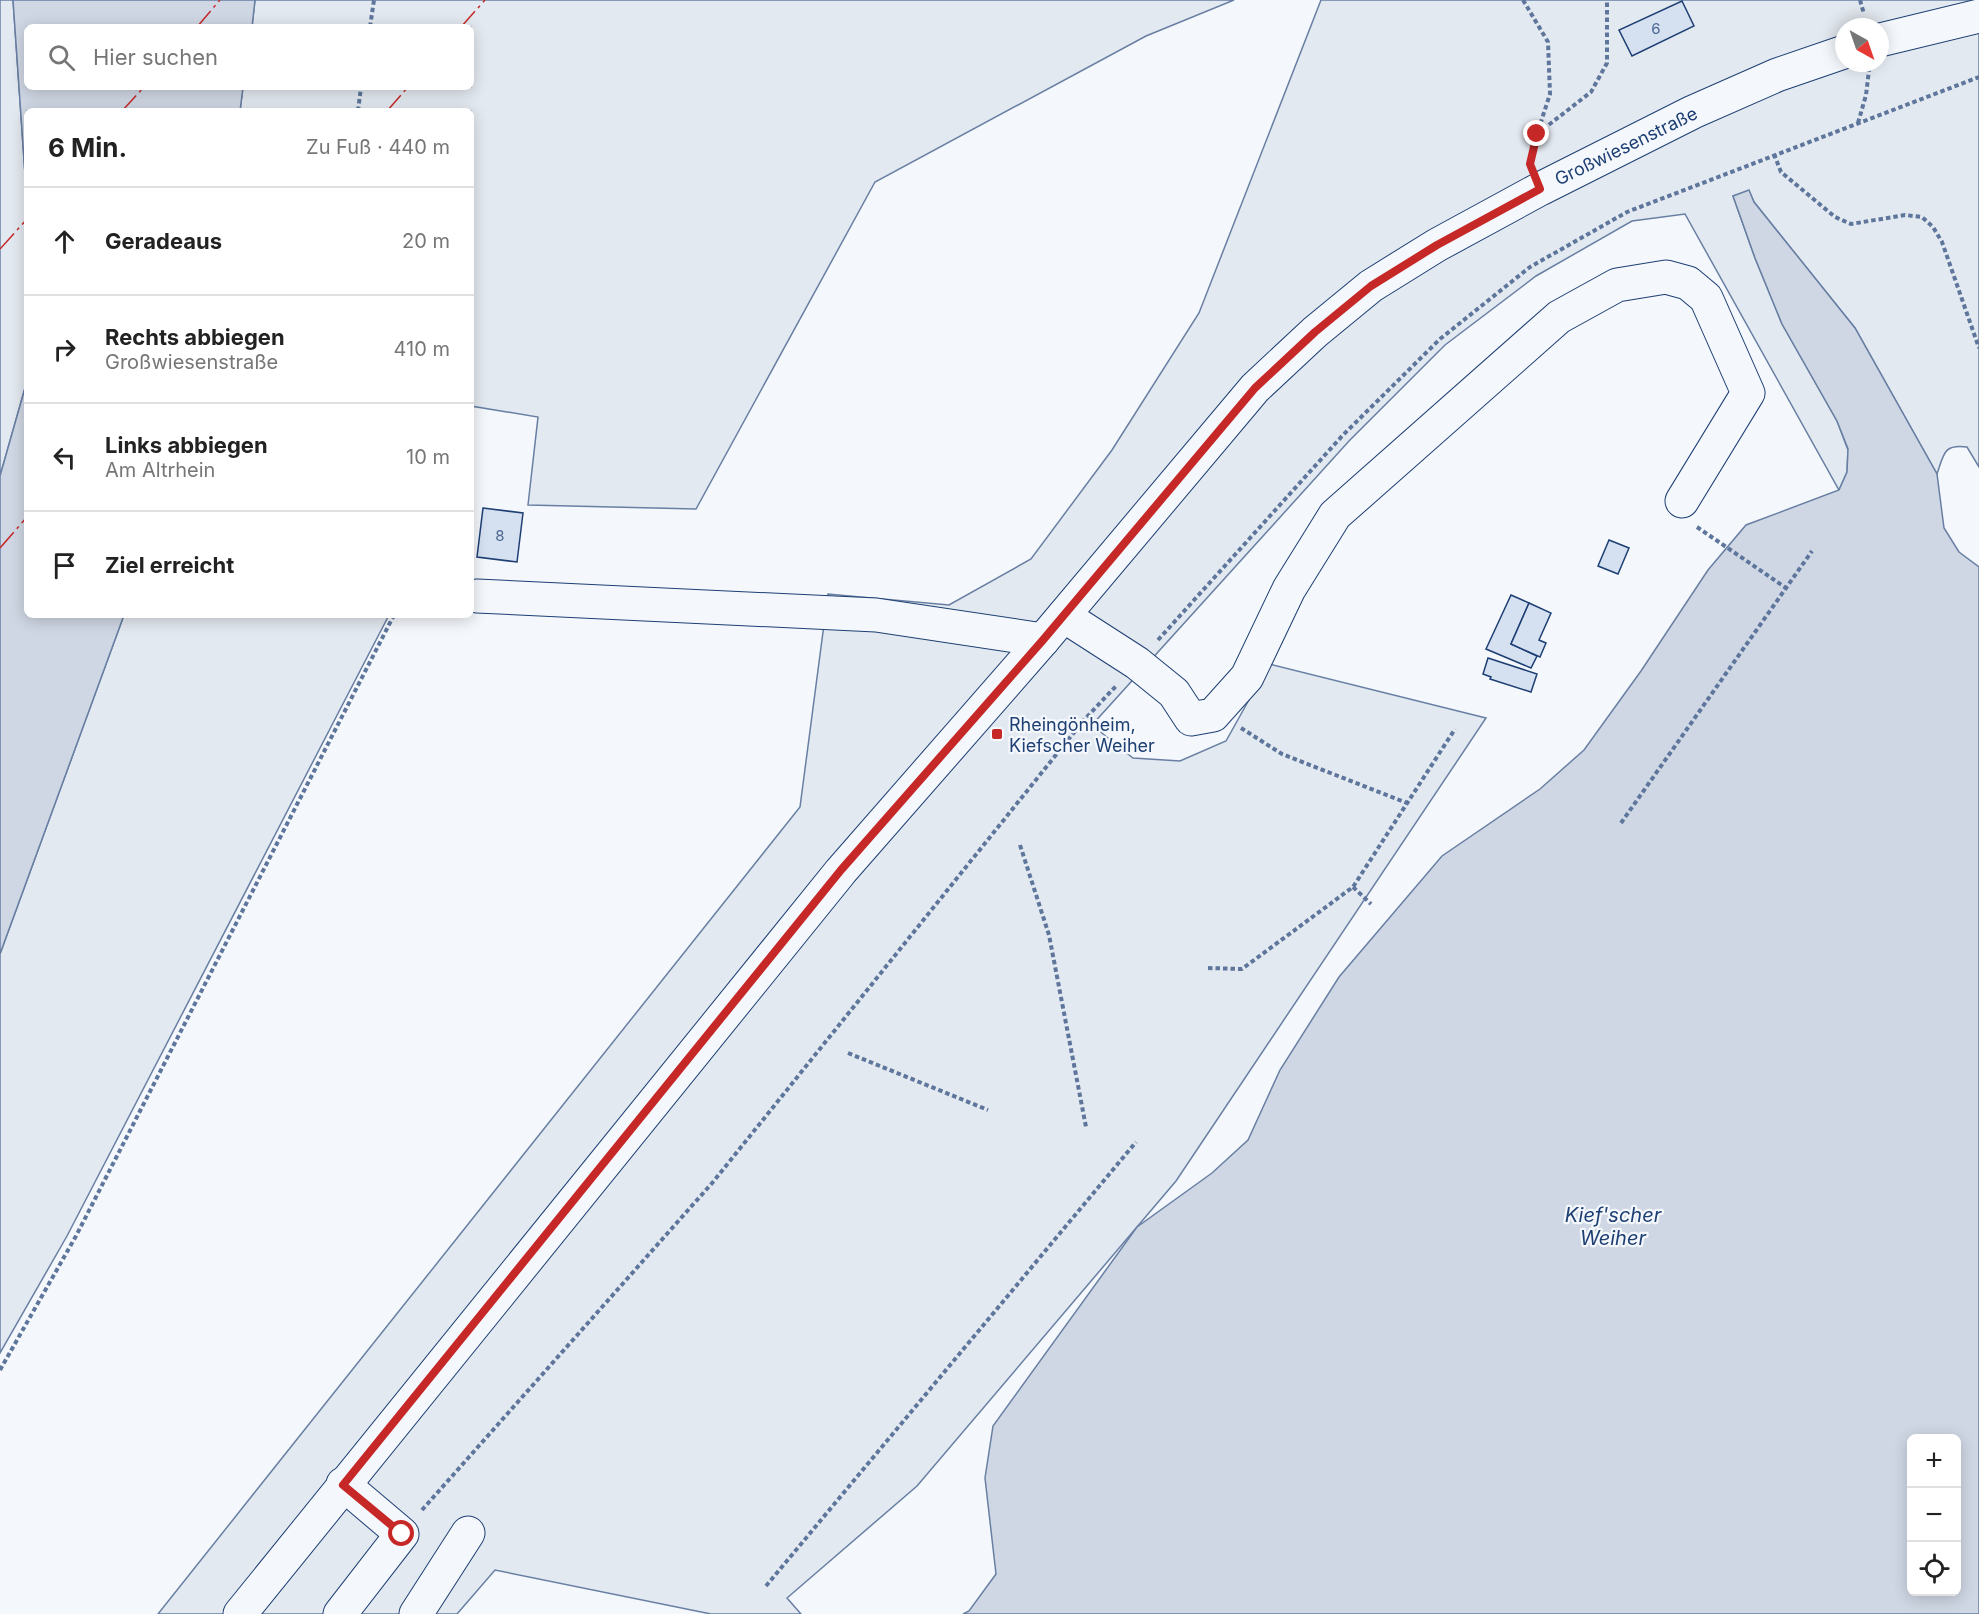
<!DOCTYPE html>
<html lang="de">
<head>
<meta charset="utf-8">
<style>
  body { margin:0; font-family:Inter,sans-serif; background:#f6f6f6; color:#222 }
  .controls { position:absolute; right:18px; bottom:18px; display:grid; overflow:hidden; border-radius:9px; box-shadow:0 3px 15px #0003 }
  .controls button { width:54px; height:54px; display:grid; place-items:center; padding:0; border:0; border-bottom:2px solid #e0e0e0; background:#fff; color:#222; font:30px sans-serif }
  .compass { position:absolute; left:1835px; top:18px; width:54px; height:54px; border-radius:50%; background:#fff; box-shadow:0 3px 15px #0003; rotate:140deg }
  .stop { position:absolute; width:18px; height:18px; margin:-14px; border:4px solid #c62828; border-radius:50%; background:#fff }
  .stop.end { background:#c62828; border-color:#fff; box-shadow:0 2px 6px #0008 }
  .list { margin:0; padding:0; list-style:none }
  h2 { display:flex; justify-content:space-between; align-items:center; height:78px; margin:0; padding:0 24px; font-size:26px }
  h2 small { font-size:20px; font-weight:400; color:#767676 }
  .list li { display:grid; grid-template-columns:39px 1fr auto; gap:18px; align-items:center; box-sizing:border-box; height:108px; padding:0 24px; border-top:2px solid #e0e0e0 }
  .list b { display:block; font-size:22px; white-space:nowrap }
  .list p { margin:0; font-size:20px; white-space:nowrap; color:#767676 }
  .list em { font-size:20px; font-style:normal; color:#767676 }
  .icon { flex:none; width:33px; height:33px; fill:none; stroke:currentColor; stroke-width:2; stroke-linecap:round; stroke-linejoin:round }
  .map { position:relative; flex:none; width:1979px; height:1614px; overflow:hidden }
  .search { position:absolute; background:#fff; box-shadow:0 3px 15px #0003; left:24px; top:24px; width:450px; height:66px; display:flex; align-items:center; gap:15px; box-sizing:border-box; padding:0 21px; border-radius:9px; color:#767676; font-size:22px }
  .panel { position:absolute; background:#fff; box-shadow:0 3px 15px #0003; left:24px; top:108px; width:450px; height:510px; border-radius:9px }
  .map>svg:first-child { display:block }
  .green { fill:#e3e9f0; stroke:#687fa3; stroke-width:1.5; fill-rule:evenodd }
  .water { fill:#cfd7e4; stroke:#687fa3; stroke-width:1.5; fill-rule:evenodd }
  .building { fill:#d5e0f0; stroke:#1d3f73; stroke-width:1.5 }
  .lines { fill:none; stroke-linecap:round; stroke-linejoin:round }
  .minor-casing { stroke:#1d3f73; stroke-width:35 }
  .path { stroke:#5e769c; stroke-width:4; stroke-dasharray:4.5 3; stroke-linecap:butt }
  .minor { stroke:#f4f7fb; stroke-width:33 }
  .power { stroke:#c62828; stroke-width:1.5; stroke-dasharray:21 4.5 3 4.5; stroke-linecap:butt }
  .route { stroke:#c62828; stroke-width:8 }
  .poi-dot { fill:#c62828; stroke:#f4f7fb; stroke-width:2 }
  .labels { text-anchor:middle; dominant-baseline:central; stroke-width:4.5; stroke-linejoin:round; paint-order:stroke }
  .number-label { font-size:15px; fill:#4b6792 }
  .street-label { font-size:18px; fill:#1d3f73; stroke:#f4f7fb }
  .poi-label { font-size:18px; fill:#1d3f73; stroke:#f4f7fb; text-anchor:start }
  .water-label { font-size:20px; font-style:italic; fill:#1d3f73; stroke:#f4f7fb }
</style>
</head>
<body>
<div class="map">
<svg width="1979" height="1614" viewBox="0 0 1979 1614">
  <rect width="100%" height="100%" fill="#f4f7fb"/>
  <g class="green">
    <polygon points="0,0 13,0 27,203 27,381 0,476"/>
    <polygon points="255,0 1234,0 1146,36 875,182 696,509 528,505 538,417 471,406 471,111 240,111 243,87 471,87 471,27 252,27"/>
    <path d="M 1321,0 L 1979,0 L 1979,467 L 1967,447 C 1943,444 1944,454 1937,474 L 1855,328 L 1754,202 L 1749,191 L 1733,196 L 1755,258 L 1782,324 L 1837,421 L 1848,450 L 1847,472 L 1839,490 L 1685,214 L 1632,221 L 1536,276 L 1445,345 L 1349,441 L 1092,725 L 1133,758 L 1180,761 L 1226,741 L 1269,664 L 1486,718 L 1176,1181 L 917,1486 L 787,1598 L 801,1614 L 711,1614 L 495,1570 L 457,1614 L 158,1614 L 800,807 L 828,594 L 949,605 L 1031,559 L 1112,450 L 1199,313 ZM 1844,27 L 1880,27 L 1880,63 L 1844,63 Z"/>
    <polygon points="124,615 389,615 67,1236 0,1353 0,954"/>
  </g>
  <g class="water">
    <polygon points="13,0 255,0 252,27 27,27 27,87 243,87 240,111 27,111 27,203"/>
    <path d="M 1749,190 L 1754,202 L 1855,328 L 1937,474 L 1944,528 L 1959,552 L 1979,567 L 1979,1614 L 963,1614 L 969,1611 L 996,1574 L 985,1478 L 993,1426 L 1137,1227 L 1212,1173 L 1248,1140 L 1280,1070 L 1339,977 L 1442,856 L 1540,789 L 1584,750 L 1641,671 L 1708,570 L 1746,525 L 1839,490 L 1847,472 L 1848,449 L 1837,421 L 1782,324 L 1755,258 L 1733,196 ZM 1912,1438 L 1956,1438 L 1956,1592 L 1912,1592 Z"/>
    <polygon points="27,381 27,615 124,615 0,954 0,476"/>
  </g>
  <g class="building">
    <polygon points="1682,1 1694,26 1632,56 1619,30"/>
    <polygon points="483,508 523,513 517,562 477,557"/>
    <polygon points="1609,540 1629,548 1618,574 1598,566"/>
    <polygon points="1511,595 1529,603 1511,644 1537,656 1531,668 1486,649"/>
    <polygon points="1529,603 1551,613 1539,640 1546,643 1540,657 1511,644"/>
    <polygon points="1488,658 1537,674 1531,692 1490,679 1491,677 1483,674"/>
  </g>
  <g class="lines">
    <g class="minor-casing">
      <g id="minor">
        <polyline points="1880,40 1979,16"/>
        <polyline points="477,596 876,615 1043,640"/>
        <polyline points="1064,616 1137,663 1174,693 1191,719 1213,715 1247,677 1289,589 1335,515 1559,317 1617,285 1666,277 1688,283 1706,298 1748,393 1682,501"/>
        <polyline points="240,1614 841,871 1043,640 1255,388 1315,332 1371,286 1437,245 1540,189 1693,112 1777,75 1844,52"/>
        <polyline points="340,1614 402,1534 343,1484"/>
        <polyline points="416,1614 468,1533"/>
      </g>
    </g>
    <g class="path">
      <polyline points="1523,0 1548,42 1550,94 1537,134 1532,157"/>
      <polyline points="1860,0 1864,14"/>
      <polyline points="370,27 374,0"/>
      <polyline points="358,111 361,87"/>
      <polyline points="1858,123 1866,95 1869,70"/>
      <polyline points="1537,134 1591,92 1607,63 1607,0"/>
      <polyline points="1774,154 1781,172 1835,217 1851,224 1905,215 1922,217 1933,227 1942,242 1979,348"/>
      <polyline points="1697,527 1786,588"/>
      <polyline points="1158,640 1343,435 1440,339 1530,267 1627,212 1979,77"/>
      <polyline points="1241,728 1282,754 1407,803"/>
      <polyline points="1621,823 1812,551"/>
      <polyline points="1020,845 1049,935 1086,1127"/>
      <polyline points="1353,887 1371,904"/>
      <polyline points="1208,968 1242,969 1353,887 1455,729"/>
      <polyline points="848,1053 988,1110"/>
      <polyline points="0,1370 76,1236 394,615"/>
      <polyline points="422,1510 713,1182 1084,720 1116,686"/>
      <polyline points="766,1586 1136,1142"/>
    </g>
    <use href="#minor" class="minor"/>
    <g class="power">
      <polyline points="197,27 220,0"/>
      <polyline points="461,27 485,0"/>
      <polyline points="122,111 144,87"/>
      <polyline points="387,111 408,87"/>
      <polyline points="0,249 27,219"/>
      <polyline points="0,548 27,517"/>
    </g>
  </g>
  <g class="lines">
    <polyline class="route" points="402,1534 343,1485 841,870 1043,640 1255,388 1315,332 1371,286 1437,245 1540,189 1530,164 1537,134"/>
  </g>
  <rect class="poi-dot" x="991" y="728" width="12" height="12" rx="3"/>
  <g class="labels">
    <g class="number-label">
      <text x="1656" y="28">6</text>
      <text x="500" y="535">8</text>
    </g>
    <g class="street-label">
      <text transform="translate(1626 146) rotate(-26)">Großwiesenstraße</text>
    </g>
    <g class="poi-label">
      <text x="1009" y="724">Rheingönheim,<tspan x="1009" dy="21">Kiefscher Weiher</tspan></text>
    </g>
    <g class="water-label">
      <text x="1613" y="1215">Kief'scher<tspan x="1613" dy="23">Weiher</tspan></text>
    </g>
  </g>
</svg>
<div class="controls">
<button>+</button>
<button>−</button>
<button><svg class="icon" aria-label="locate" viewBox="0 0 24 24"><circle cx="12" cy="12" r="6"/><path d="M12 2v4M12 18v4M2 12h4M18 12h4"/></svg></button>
</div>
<svg class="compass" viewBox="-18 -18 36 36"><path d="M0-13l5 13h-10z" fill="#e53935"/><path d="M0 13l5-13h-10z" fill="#767676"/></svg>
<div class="stop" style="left:402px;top:1534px"></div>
<div class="stop end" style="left:1537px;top:134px"></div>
<div class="search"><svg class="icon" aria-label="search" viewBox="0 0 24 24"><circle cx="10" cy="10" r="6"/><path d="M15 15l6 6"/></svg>Hier suchen</div>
<section class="panel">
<h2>6 Min.<small>Zu Fuß · 440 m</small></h2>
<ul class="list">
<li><svg class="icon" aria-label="ahead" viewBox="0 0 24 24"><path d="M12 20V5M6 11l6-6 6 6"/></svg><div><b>Geradeaus</b></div><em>20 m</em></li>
<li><svg class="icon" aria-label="right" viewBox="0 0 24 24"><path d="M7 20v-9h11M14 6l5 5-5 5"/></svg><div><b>Rechts abbiegen</b><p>Großwiesenstraße</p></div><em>410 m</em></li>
<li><svg class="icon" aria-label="left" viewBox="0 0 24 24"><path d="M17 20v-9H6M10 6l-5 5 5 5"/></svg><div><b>Links abbiegen</b><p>Am Altrhein</p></div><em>10 m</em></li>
<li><svg class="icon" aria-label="arrive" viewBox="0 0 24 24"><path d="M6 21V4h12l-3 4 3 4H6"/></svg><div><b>Ziel erreicht</b></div></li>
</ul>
</section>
</div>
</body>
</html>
